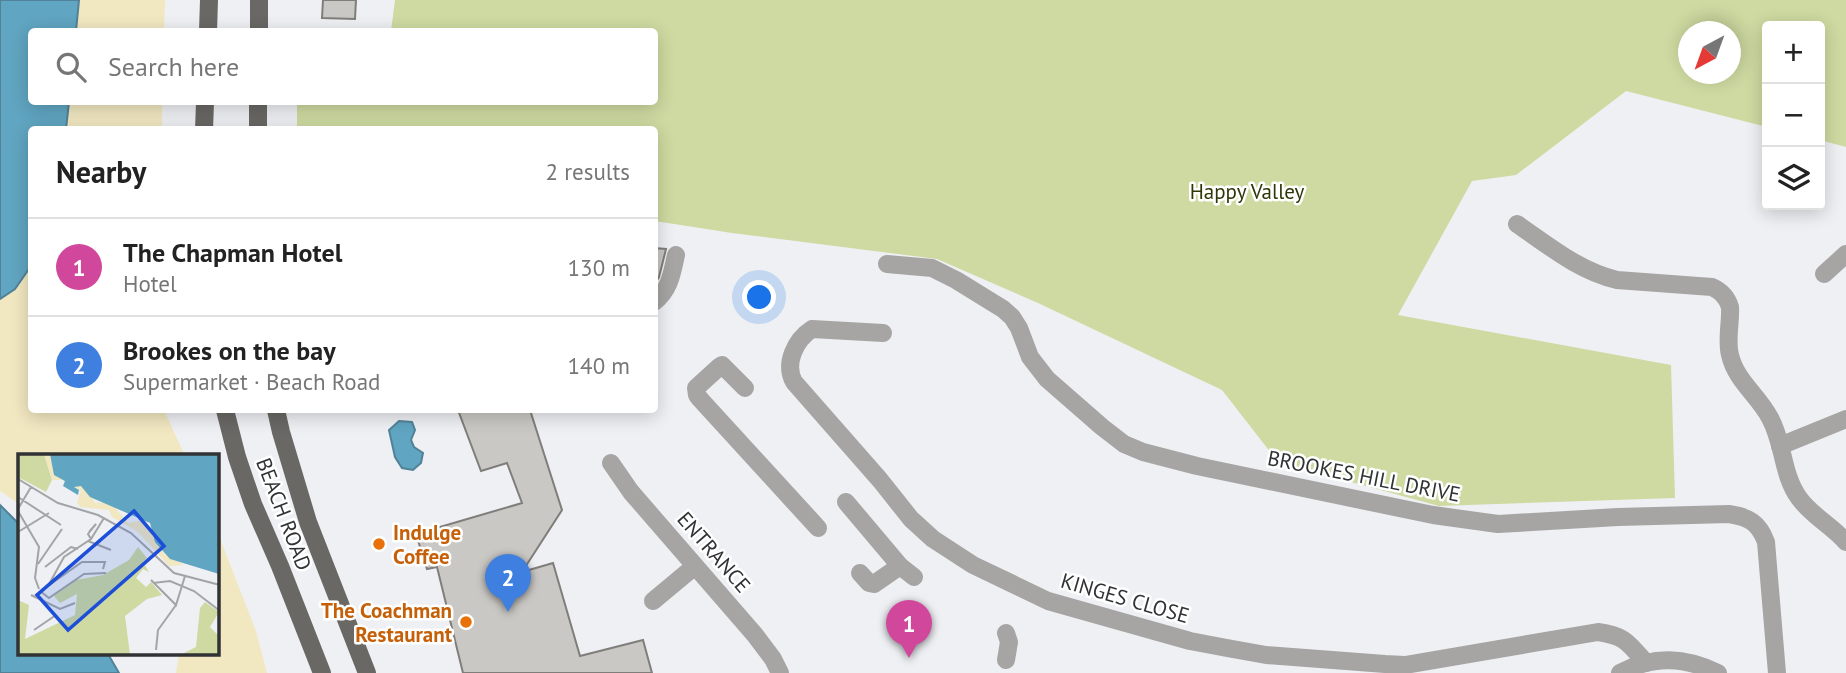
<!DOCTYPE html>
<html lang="en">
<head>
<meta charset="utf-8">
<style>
  body { margin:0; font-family:"PT Sans",sans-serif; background:#f2f2f2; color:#222 }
  .controls { position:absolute; right:21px; top:21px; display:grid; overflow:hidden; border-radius:7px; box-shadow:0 4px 18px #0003 }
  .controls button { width:63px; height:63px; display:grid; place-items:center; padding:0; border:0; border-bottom:2px solid #e0e0e0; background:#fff; color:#222; font:35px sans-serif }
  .compass { position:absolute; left:1678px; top:21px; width:63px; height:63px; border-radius:50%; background:#fff; box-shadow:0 4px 18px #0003; rotate:221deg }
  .you { position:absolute; left:760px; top:298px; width:24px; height:24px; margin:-18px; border:5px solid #fff; border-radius:50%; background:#1a73e8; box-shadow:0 0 0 10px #1a73e833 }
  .badge { display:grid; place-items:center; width:46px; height:46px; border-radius:50%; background:#1a73e8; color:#fff; font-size:23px; font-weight:700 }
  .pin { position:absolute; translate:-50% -58px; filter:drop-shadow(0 2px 4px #0008) }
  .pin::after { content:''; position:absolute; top:37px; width:24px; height:21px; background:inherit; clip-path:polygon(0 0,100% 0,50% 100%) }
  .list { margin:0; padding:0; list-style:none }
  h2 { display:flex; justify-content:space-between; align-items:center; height:91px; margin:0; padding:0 28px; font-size:30px }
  h2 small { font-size:23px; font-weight:400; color:#767676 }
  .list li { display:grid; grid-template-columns:46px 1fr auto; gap:21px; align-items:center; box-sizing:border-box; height:98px; padding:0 28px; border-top:2px solid #e0e0e0 }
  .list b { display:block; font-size:26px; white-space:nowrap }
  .list p { margin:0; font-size:23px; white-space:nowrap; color:#767676 }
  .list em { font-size:23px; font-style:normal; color:#767676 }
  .icon { flex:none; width:38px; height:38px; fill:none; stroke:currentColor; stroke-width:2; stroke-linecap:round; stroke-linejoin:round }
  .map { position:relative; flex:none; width:1846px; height:673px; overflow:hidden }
  .search { position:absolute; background:#fff; box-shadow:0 4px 18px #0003; left:28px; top:28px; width:630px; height:77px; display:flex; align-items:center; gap:18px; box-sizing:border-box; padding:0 24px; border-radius:7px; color:#767676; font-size:26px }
  .panel { position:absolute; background:#fff; box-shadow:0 4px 18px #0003; left:28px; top:126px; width:630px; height:287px; border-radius:7px }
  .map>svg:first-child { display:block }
  .green { fill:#cedaa1; fill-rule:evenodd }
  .sand { fill:#f1e7c1 }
  .water { fill:#60a5c1; stroke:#528297; stroke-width:2 }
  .building { fill:#cac8c4; stroke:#807e7b; stroke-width:2 }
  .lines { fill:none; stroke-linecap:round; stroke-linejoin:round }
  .minor { stroke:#a6a5a4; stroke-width:18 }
  .major { stroke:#696865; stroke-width:18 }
  .food-dot { fill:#e8710a; stroke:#fff; stroke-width:2.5 }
  .labels { text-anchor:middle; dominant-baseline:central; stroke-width:5; stroke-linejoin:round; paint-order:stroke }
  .park-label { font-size:21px; fill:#303608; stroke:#fff }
  .street-label { font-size:21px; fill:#313234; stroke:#fff }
  .food-label { font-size:21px; font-weight:bold; fill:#c56008; stroke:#fff; text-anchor:start }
  .inset-road { fill:none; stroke:#a2a4a7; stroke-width:2 }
  .view { fill:#1d4ed8; fill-opacity:0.15; stroke:#1d4ed8; stroke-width:3.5 }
  .inset-edge { fill:none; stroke:#313234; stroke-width:3.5 }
</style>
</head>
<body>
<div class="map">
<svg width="1846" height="673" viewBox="0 0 1846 673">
  <rect width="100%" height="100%" fill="#eef0f4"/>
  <path class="green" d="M 395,0 L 1846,0 L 1846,147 L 1820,140 L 1820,26 L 1767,26 L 1767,127 L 1626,91 L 1516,175 L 1472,181 L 1398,315 L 1671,365 L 1675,498 L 1439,506 L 1278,462 L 1222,390 L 1038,303 L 937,259 L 732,233 L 655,221 L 654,130 L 297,129 L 297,102 L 654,102 L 654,32 L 391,31 ZM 1688,32 L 1730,32 L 1730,74 L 1688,74 Z"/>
  <g class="sand">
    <polygon points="79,0 165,0 164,31 76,31"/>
    <polygon points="69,102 162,102 162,129 66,130"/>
    <polygon points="31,266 32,410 164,410 185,456 19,456 19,504 0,491 0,299 15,289"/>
    <polygon points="217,531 256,631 267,673 176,673 179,654 217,654"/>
  </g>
  <g class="water">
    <polygon points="0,0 79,0 76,31 32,32 32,102 69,102 66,129 32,130 31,266 15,289 0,299"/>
    <polygon points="399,421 412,422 415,430 411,440 414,447 423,453 421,463 413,470 402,468 395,457 389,430"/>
    <polygon points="0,505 19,524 19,654 108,654 119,673 0,673"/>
  </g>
  <g class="building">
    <polygon points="323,0 356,0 355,19 322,18"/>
    <polygon points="654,248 666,249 659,277 654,285"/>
    <polygon points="458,410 530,410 562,510 522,572 553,563 580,656 643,640 652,673 463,673 437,567 427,569 416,534 522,503 507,463 481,471"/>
  </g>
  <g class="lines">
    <g class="minor">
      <path d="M 1517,224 C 1549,246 1579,271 1617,280 L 1712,287 C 1721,291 1727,297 1730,307 C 1731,322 1726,340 1730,355 C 1736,381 1758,395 1770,418 C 1784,443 1782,475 1799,498 C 1812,516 1832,526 1846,542"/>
      <path d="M 887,264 L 932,268 L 956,280 L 1003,309 L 1012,317 L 1019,328 L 1030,357 L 1047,379 L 1102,427 L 1124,444 L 1143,452 L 1197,466 L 1433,515 L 1498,524 L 1618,517 L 1729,514 C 1749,517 1759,523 1766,542 L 1777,673"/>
      <polyline points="1824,274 1846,254"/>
      <path d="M 654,302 C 670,290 672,273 676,255"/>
      <path d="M 883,333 L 812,329 C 795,340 784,364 794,382 L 880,480 L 911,519 L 933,539 L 973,565 L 1048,601 L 1190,641 L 1227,648 L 1266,655 L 1385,664 L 1405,665 L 1598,632 C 1626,636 1628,643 1646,663"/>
      <polyline points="745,388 722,365 719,367 696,388 697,395 700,399 818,528"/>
      <polyline points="1780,446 1846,419"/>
      <polyline points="611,463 631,492 755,635 773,659 780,673"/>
      <polyline points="846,502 900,566 914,577"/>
      <polyline points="860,573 869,583 874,584 900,566"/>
      <polyline points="653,601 695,566"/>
      <polyline points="1006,633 1009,642 1006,660"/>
      <path d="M 1620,673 C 1654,655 1685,657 1718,673"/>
    </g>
    <g class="major">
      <polyline points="208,32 209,0"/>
      <polyline points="259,32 259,0"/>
      <polyline points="204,130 205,102"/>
      <polyline points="258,130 258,102"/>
      <polyline points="225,410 237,457 253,504 280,566 322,673"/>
      <polyline points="276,410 281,432 308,522 367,673"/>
    </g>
  </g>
  <g class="food-dot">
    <circle cx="379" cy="544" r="7"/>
    <circle cx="466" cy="622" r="7"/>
  </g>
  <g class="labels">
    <g class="park-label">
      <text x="1247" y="191">Happy Valley</text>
    </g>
    <g class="street-label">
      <text transform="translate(1364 476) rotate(11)">BROOKES HILL DRIVE</text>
      <text transform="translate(284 514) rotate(69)">BEACH ROAD</text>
      <text transform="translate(714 552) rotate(49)">ENTRANCE</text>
      <text transform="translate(1125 598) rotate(16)">KINGES CLOSE</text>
    </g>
    <g class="food-label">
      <text x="393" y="532">Indulge<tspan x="393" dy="24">Coffee</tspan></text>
      <text x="452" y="610" text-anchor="end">The Coachman<tspan x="452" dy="24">Restaurant</tspan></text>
    </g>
  </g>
  <g transform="translate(18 454)">
    <rect width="201" height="201" fill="#eef0f4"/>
    <path d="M 0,0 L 26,0 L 34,26 L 28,38 L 0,23 ZM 120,93 L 129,104 L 125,108 L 131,118 L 125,115 L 118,124 L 128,133 L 133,128 L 144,141 L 129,145 L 107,162 L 112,201 L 0,201 L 0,146 L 11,151 L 7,185 L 57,161 L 59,140 L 42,149 L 36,142 L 58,126 L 85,121 L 111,106 ZM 187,148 L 201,158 L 192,173 L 201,182 L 201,201 L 162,201 L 178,193 L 182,154 Z" fill="#cedaa1"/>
    <path d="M 26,0 L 51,0 L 77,49 L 92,48 L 110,69 L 125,66 L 146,100 L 166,111 L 151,112 L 120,78 L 94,63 L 91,56 L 62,53 L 59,48 L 63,37 L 44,26 L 34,26 Z" fill="#f1e7c1"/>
    <path d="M 32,0 L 201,0 L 201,120 L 152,105 L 137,88 L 132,69 L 72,43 L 63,32 L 56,33 L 61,36 L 60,41 L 45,32 L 47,27 L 36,21 Z" fill="#60a5c1"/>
    <path class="inset-road" d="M 0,25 L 40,49 L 80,61 L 113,79 L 156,119 L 202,131M 0,43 L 43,71M 0,55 L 13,33M 0,57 L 21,93 L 17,124 L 21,135M 0,78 L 31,59M 71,78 L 78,70 L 70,80 L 73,85M 70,87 L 93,96M 20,110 L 44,75M 27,113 L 53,93 L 60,95M 133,126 L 158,151 L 167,122M 135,129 L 152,127 L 176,137 L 202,157M 30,132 L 64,108 L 87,108 L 85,115M 23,136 L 30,132 L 46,103 L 73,85 L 86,64M 22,137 L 31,144 L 66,120 L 88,119M 13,141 L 42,155 L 57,149M 16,176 L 38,161M 138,196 L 140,176 L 158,151"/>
    <path class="view" d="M 116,57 L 146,92 L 50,176 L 19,141 Z"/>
    <rect width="201" height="201" class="inset-edge"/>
  </g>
</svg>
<div class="controls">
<button>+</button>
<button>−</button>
<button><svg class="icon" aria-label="layers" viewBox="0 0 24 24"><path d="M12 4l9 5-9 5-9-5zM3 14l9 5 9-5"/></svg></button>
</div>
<svg class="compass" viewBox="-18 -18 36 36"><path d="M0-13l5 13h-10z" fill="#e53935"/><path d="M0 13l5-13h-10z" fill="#767676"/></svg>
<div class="you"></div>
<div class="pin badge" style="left:909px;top:658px;background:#d1479c">1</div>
<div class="pin badge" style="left:508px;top:612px;background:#3f7fe0">2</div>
<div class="search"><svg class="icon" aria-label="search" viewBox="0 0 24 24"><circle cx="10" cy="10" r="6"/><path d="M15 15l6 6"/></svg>Search here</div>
<section class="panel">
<h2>Nearby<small>2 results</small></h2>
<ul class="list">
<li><span class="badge" style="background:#d1479c">1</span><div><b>The Chapman Hotel</b><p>Hotel</p></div><em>130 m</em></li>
<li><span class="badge" style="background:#3f7fe0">2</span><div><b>Brookes on the bay</b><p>Supermarket · Beach Road</p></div><em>140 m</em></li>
</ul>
</section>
</div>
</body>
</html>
